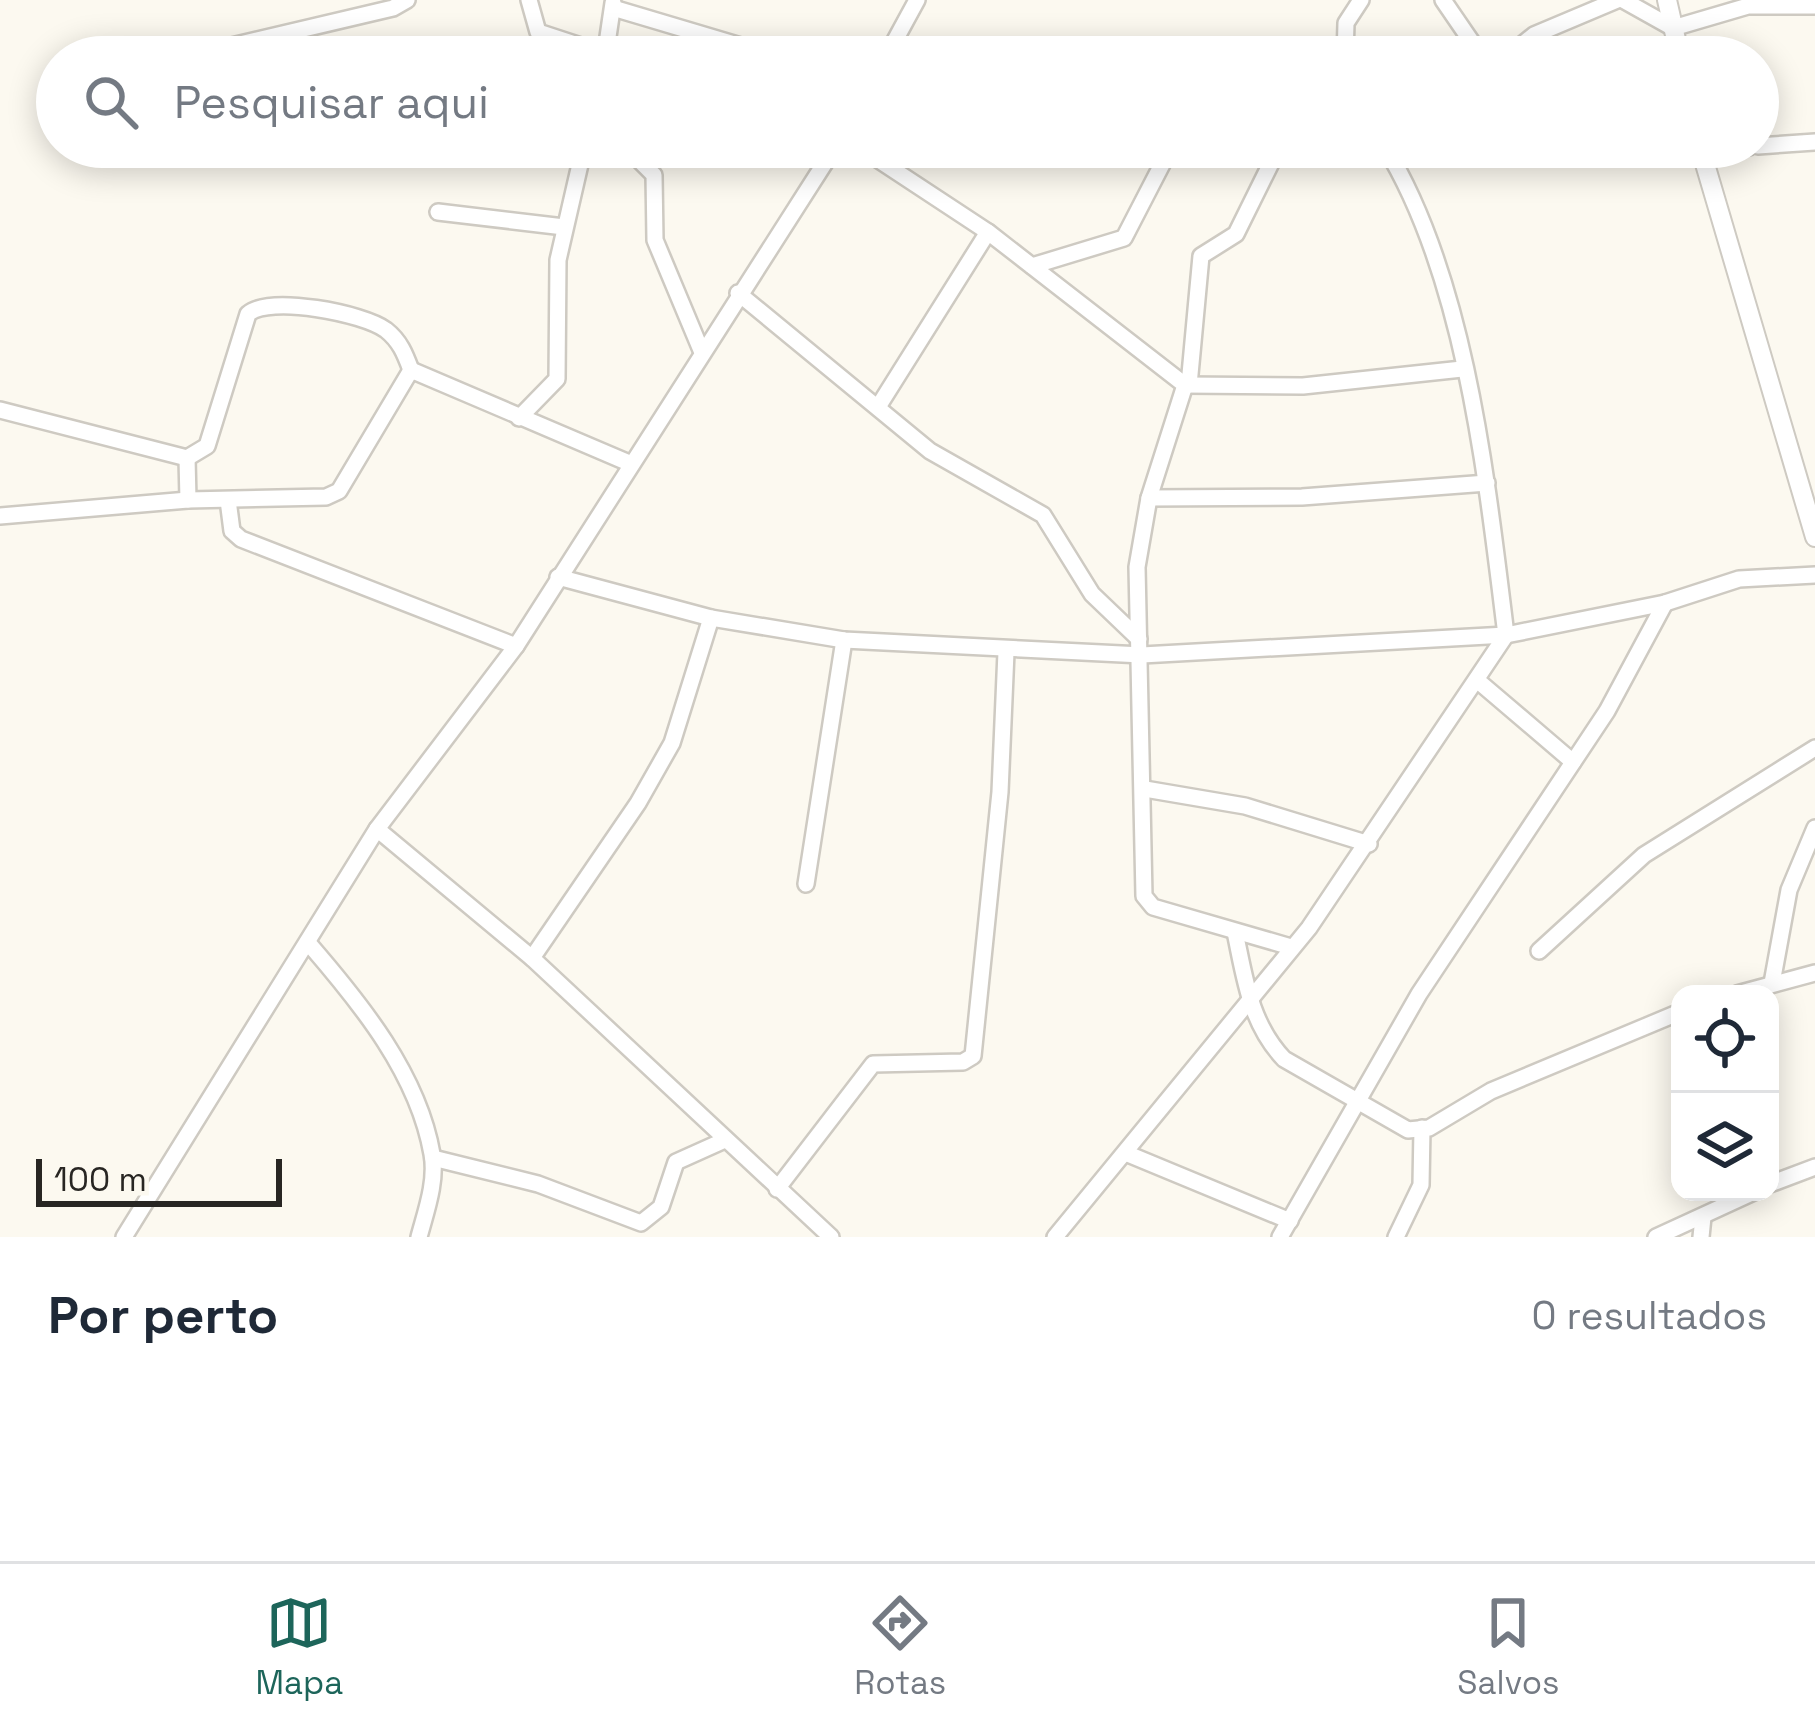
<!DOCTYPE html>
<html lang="pt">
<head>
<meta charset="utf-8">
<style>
  body { margin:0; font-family:"Space Grotesk",sans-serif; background:#f2f2f3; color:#1f2937 }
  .controls { position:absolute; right:36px; bottom:36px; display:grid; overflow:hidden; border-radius:24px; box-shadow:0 6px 30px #0003 }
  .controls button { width:108px; height:108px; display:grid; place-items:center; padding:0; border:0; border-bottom:3px solid #e0e1e3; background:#fff; color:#1f2937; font:60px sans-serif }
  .scale { position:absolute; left:36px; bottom:30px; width:246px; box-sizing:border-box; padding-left:12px; border:6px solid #282623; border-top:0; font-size:33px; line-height:42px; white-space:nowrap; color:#282623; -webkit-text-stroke:9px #fcf9f0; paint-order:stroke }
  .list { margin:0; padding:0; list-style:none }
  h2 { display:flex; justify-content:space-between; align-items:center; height:156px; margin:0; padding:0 48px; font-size:51px }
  h2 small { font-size:39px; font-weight:400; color:#747a83 }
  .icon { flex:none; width:66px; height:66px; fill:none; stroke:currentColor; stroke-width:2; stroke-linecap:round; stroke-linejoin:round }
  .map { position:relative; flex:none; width:1815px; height:1237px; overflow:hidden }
  .search { position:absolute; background:#fff; box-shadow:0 6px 30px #0003; left:36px; right:36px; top:36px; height:132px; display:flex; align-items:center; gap:30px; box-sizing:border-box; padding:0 42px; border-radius:66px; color:#747a83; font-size:45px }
  .sheet { height:324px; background:#fff }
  nav { display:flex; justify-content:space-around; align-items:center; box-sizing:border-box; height:168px; border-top:3px solid #e0e1e3; background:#fff; font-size:33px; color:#747a83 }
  nav a { display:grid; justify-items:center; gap:6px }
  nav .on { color:#1d655a }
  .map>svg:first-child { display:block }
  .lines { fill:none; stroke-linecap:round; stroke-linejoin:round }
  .minor-casing { stroke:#cecac2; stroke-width:20 }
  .tertiary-casing { stroke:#cecac2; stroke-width:22 }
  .minor { stroke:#fff; stroke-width:15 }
  .tertiary { stroke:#fff; stroke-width:18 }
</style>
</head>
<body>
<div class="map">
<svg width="1815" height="1237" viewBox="0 0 1815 1237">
  <rect width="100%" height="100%" fill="#fcf9f0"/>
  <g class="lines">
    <g class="minor-casing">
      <g id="minor">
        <polyline points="529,0 538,32 605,54"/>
        <polyline points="1443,0 1482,57"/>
        <polyline points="1623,0 1673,28 1748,6 1815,6"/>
        <polyline points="613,8 778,57"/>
        <polyline points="193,55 393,8 407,0"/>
        <polyline points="605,57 613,3"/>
        <polyline points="886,57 917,0"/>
        <polyline points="1345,57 1346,23 1361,0"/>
        <polyline points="1507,57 1534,35 1617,0"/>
        <polyline points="1758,146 1815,142"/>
        <polyline points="626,147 654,175 655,240 701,350"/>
        <polyline points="859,147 988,232 1185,385 1149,498 1137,567 1144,896 1153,907 1291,947"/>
        <polyline points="1701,152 1749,147"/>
        <polyline points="438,212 564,227"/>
        <polyline points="1032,266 1124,238 1171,147"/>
        <polyline points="738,293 930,451 1043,515 1092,594 1139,639"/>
        <polyline points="1185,385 1303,386 1462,369"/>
        <polyline points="1189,385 1201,256 1236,234 1279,147"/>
        <polyline points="878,407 988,232"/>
        <path d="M 0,410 L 187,458 L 207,446 L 248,314 C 269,295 363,313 386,330 C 400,341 405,354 411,370"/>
        <polyline points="519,418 557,379 558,260 584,147"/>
        <polyline points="187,458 188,500"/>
        <polyline points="1149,498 1302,497 1487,483"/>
        <polyline points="228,500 232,531 241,539 516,646"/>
        <polyline points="0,516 188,500 326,497 339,491 411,370 629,463"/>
        <polyline points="558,577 711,618 844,640 1142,655 1506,635 1665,603 1739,579 1815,575"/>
        <polyline points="1478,681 1573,762"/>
        <polyline points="1145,789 1245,806 1369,844"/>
        <polyline points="377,829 532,958 831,1237"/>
        <polyline points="806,884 844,640"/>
        <path d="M 1235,932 C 1245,979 1250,1023 1284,1059 L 1408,1130 L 1429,1128 L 1491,1091 L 1680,1012"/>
        <path d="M 310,945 C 361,1004 418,1074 432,1154 C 437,1181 426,1211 419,1237"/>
        <polyline points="1539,951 1644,855 1815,748"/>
        <polyline points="532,958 638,803 672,743 711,618"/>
        <polyline points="1772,983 1789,890 1815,828"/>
        <polyline points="1737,994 1815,973"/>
        <polyline points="1128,1154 1290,1221"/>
        <polyline points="433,1158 538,1184 641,1223 661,1207 676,1162 725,1140"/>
        <polyline points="1770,1184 1815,1167"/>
        <polyline points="777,1189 873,1064 963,1062 973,1056 1000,792 1006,652"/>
        <polyline points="124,1237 377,829 516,646 835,147"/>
        <path d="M 1055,1237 L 1309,928 L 1506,635 C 1487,482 1466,279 1385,147"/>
        <polyline points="1280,1237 1419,994 1607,711 1665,603"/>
        <polyline points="1396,1237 1421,1185 1422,1128"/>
        <polyline points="1656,1237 1754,1192"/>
        <polyline points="1701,1237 1703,1217"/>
      </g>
    </g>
    <g class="tertiary-casing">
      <g id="tertiary">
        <polyline points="1667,0 1680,57"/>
        <polyline points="1700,147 1815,537"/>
      </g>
    </g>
    <use href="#minor" class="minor"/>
    <use href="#tertiary" class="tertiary"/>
  </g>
</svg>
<div class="controls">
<button><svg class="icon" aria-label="locate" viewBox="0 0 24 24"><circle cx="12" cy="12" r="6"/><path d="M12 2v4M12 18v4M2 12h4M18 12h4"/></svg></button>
<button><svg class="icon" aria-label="layers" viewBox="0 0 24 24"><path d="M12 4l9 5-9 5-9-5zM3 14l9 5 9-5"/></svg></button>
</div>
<div class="scale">100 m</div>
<div class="search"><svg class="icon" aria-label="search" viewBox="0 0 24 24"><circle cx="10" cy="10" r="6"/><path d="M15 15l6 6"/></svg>Pesquisar aqui</div>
</div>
<section class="sheet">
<h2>Por perto<small>0 resultados</small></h2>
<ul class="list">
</ul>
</section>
<nav>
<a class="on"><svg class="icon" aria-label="map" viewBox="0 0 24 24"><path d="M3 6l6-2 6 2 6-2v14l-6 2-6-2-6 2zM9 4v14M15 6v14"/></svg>Mapa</a>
<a><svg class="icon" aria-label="directions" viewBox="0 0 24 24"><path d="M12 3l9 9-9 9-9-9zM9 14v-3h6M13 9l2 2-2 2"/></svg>Rotas</a>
<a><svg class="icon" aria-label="saved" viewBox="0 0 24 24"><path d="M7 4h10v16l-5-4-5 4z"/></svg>Salvos</a>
</nav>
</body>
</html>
